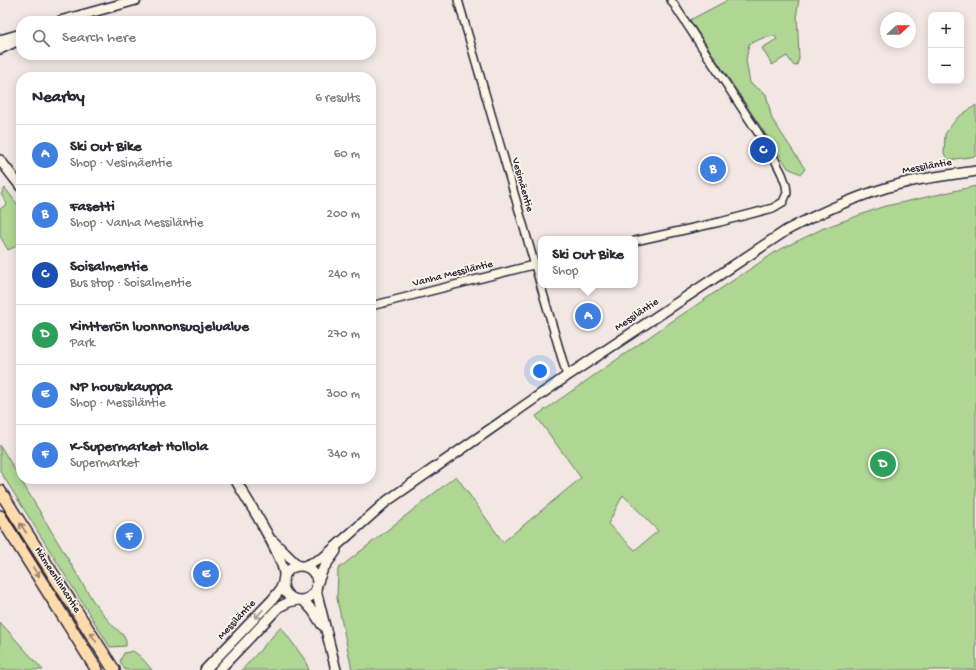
<!DOCTYPE html>
<html lang="en">
<head>
<meta charset="utf-8">
<style>
  body { margin:0; font-family:"Gochi Hand",sans-serif; background:#f2f2f3; color:#2b2b33 }
  .controls { position:absolute; right:12px; top:12px; display:grid; overflow:hidden; border-radius:8px; box-shadow:0 2px 10px #0003 }
  .controls button { width:36px; height:36px; display:grid; place-items:center; padding:0; border:0; border-bottom:1px solid #e1e1e2; background:#fff; color:#2b2b33; font:20px sans-serif }
  .compass { position:absolute; left:880px; top:12px; width:36px; height:36px; border-radius:50%; background:#fff; box-shadow:0 2px 10px #0003; rotate:69deg }
  .you { position:absolute; left:540px; top:371px; width:14px; height:14px; margin:-10px; border:3px solid #fff; border-radius:50%; background:#1a73e8; box-shadow:0 0 0 6px #1a73e833 }
  .badge { display:grid; place-items:center; width:26px; height:26px; border-radius:50%; background:#d93025; color:#fff; font-size:13px; font-weight:700 }
  .pin { position:absolute; translate:-50% -50%; border:2px solid #fff; box-shadow:0 1px 4px #0006 }
  .popup { position:absolute; left:538px; top:236px; width:100px; height:52px; box-sizing:border-box; display:grid; place-content:center; border-radius:8px; background:#fff; filter:drop-shadow(0 1px 3px #0005); font-size:13px; white-space:nowrap; color:#7c7c81 }
  .popup b { font-size:15px; color:#2b2b33 }
  .popup::after { content:''; position:absolute; left:50%; top:100%; margin-left:-8px; border:8px solid transparent; border-top-color:#fff }
  .list { margin:0; padding:0; list-style:none }
  h2 { display:flex; justify-content:space-between; align-items:center; height:52px; margin:0; padding:0 16px; font-size:17px }
  h2 small { font-size:13px; font-weight:400; color:#7c7c81 }
  .list li { display:grid; grid-template-columns:26px 1fr auto; gap:12px; align-items:center; box-sizing:border-box; height:60px; padding:0 16px; border-top:1px solid #e1e1e2 }
  .list b { display:block; font-size:15px; white-space:nowrap }
  .list p { margin:0; font-size:13px; white-space:nowrap; color:#7c7c81 }
  .list em { font-size:13px; font-style:normal; color:#7c7c81 }
  .icon { flex:none; width:22px; height:22px; fill:none; stroke:currentColor; stroke-width:2; stroke-linecap:round; stroke-linejoin:round }
  .map { position:relative; flex:none; width:976px; height:670px; overflow:hidden }
  .search { position:absolute; background:#fff; box-shadow:0 2px 10px #0003; left:16px; top:16px; width:360px; height:44px; display:flex; align-items:center; gap:10px; box-sizing:border-box; padding:0 14px; border-radius:16px; color:#7c7c81; font-size:15px }
  .panel { position:absolute; background:#fff; box-shadow:0 2px 10px #0003; left:16px; top:72px; width:360px; height:412px; border-radius:16px }
  .map>svg:first-child { display:block }
  .green { fill:#afd692; stroke:#687c66; fill-rule:evenodd }
  .lines { fill:none; stroke-linecap:round; stroke-linejoin:round }
  .minor-casing { stroke:#22223b; stroke-width:10 }
  .tertiary-casing { stroke:#22223b; stroke-width:12 }
  .primary-casing { stroke:#22223b; stroke-width:14 }
  .minor { stroke:#fcf5e5; stroke-width:7 }
  .tertiary { stroke:#fcf5e5; stroke-width:9 }
  .primary { stroke:#fedbac; stroke-width:11 }
  .oneway { stroke:#907e74 }
  .oneway2 { stroke:#9a9698 }
  .labels { text-anchor:middle; dominant-baseline:central; stroke-width:3.5; stroke-linejoin:round; paint-order:stroke }
  .street-label { font-size:11px; fill:#22223b; stroke:#fcf5e5 }
</style>
</head>
<body>
<div class="map">
<svg width="976" height="670" viewBox="0 0 976 670">
  <rect width="100%" height="100%" fill="#f2e7e3"/>
  <filter id="ink" filterUnits="userSpaceOnUse"><feTurbulence type="fractalNoise" baseFrequency=".025" numOctaves="2"/><feDisplacementMap in="SourceGraphic" scale="8" xChannelSelector="R" yChannelSelector="G"/><feConvolveMatrix kernelMatrix="1 2 1 2 8 2 1 2 1" color-interpolation-filters="sRGB"/></filter>
  <g filter="url(#ink)">
    <g class="green">
      <polygon points="728,0 799,0 797,11 799,58 797,65 794,66 787,56 772,65 762,48 777,39 775,36 763,38 749,44 746,60 750,83 766,94 772,119 805,169 801,174 788,168 690,20"/>
      <polygon points="976,105 976,156 949,160 944,154 945,134 957,118"/>
      <path d="M 976,186 L 976,670 L 352,670 L 337,599 L 338,569 L 456,476 L 503,542 L 581,478 L 536,416 L 662,328 L 777,251 L 824,228 L 882,207 ZM 623,495 L 658,531 L 635,550 L 608,524 Z"/>
      <polygon points="5,188 21,209 21,244 8,250 0,236 0,209 7,204 1,194"/>
      <polygon points="0,445 93,601 112,625 123,635 126,641 126,646 110,647 0,471"/>
      <polygon points="0,622 43,670 0,670"/>
      <polygon points="281,627 305,660 309,670 242,670"/>
      <polygon points="133,651 141,657 152,670 125,670 120,661 124,653"/>
    </g>
    <g class="lines">
      <g class="minor-casing">
        <g id="minor">
          <polyline points="458,0 567,376"/>
          <polyline points="635,241 720,222 773,208 783,202 787,193 786,185 782,174 772,154 671,0"/>
          <polyline points="371,306 541,263"/>
        </g>
      </g>
      <g class="tertiary-casing">
        <g id="tertiary">
          <polyline points="60,21 136,0"/>
          <polyline points="0,40 21,34"/>
          <polyline points="0,49 21,39"/>
          <polyline points="0,160 21,187"/>
          <path d="M 235,479 C 245,497 286,559 284,577"/>
          <polyline points="273,541 298,566"/>
          <circle cx="300" cy="583" r="17"/>
          <path d="M 304,566 L 314,562 L 324,557 L 387,501 L 567,376 L 787,230 C 823,211 860,194 900,184 C 925,177 951,175 976,171"/>
          <polyline points="317,584 323,569 336,551"/>
          <polyline points="316,590 336,670"/>
          <polyline points="303,600 313,611 322,625"/>
          <polyline points="205,670 272,600 280,590 283,583"/>
          <polyline points="219,670 279,607 289,602 298,600"/>
        </g>
      </g>
      <g class="primary-casing">
        <g id="primary">
          <polyline points="0,491 114,670"/>
          <polyline points="0,516 97,670"/>
        </g>
      </g>
      <use href="#minor" class="minor"/>
      <use href="#tertiary" class="tertiary"/>
      <use href="#primary" class="primary"/>
    </g>
    <defs><path id="oneway-shaft" d="M-6 0H5M1.5-3L5.5 0L1.5 3" fill="none" stroke-width="1.6" stroke-linecap="round" stroke-linejoin="round"/></defs>
    <g class="oneway">
      <use href="#oneway-shaft" transform="translate(23 528) rotate(-123)"/>
      <use href="#oneway-shaft" transform="translate(36 572) rotate(58)"/>
      <use href="#oneway-shaft" transform="translate(93 637) rotate(-123)"/>
    </g>
    <use class="oneway2" href="#oneway-shaft" transform="translate(259 614) rotate(133)"/>
  </g>
  <g class="labels">
    <g class="street-label">
      <text transform="translate(927 167) rotate(-10)">Messiläntie</text>
      <text transform="translate(522 185) rotate(74)">Vesimäentie</text>
      <text transform="translate(453 274) rotate(-14)">Vanha Messiläntie</text>
      <text transform="translate(637 315) rotate(-34)">Messiläntie</text>
      <text transform="translate(57 580) rotate(57)">Hämeenlinnantie</text>
      <text transform="translate(237 620) rotate(-47)">Messiläntie</text>
    </g>
  </g>
</svg>
<div class="controls">
<button>+</button>
<button>−</button>
</div>
<svg class="compass" viewBox="-18 -18 36 36"><path d="M0-13l5 13h-10z" fill="#e53935"/><path d="M0 13l5-13h-10z" fill="#7c7c81"/></svg>
<div class="you"></div>
<div class="pin badge" style="left:588px;top:316px;background:#3f7fe0">A</div>
<div class="popup"><b>Ski Out Bike</b>Shop</div>
<div class="pin badge" style="left:713px;top:169px;background:#3f7fe0">B</div>
<div class="pin badge" style="left:763px;top:150px;background:#1a4fb4">C</div>
<div class="pin badge" style="left:883px;top:464px;background:#2e9e5b">D</div>
<div class="pin badge" style="left:206px;top:574px;background:#3f7fe0">E</div>
<div class="pin badge" style="left:129px;top:536px;background:#3f7fe0">F</div>
<div class="search"><svg class="icon" aria-label="search" viewBox="0 0 24 24"><circle cx="10" cy="10" r="6"/><path d="M15 15l6 6"/></svg>Search here</div>
<section class="panel">
<h2>Nearby<small>6 results</small></h2>
<ul class="list">
<li><span class="badge" style="background:#3f7fe0">A</span><div><b>Ski Out Bike</b><p>Shop · Vesimäentie</p></div><em>60 m</em></li>
<li><span class="badge" style="background:#3f7fe0">B</span><div><b>Fasetti</b><p>Shop · Vanha Messiläntie</p></div><em>200 m</em></li>
<li><span class="badge" style="background:#1a4fb4">C</span><div><b>Soisalmentie</b><p>Bus stop · Soisalmentie</p></div><em>240 m</em></li>
<li><span class="badge" style="background:#2e9e5b">D</span><div><b>Kintterön luonnonsuojelualue</b><p>Park</p></div><em>270 m</em></li>
<li><span class="badge" style="background:#3f7fe0">E</span><div><b>NP housukauppa</b><p>Shop · Messiläntie</p></div><em>300 m</em></li>
<li><span class="badge" style="background:#3f7fe0">F</span><div><b>K-Supermarket Hollola</b><p>Supermarket</p></div><em>340 m</em></li>
</ul>
</section>
</div>
</body>
</html>
